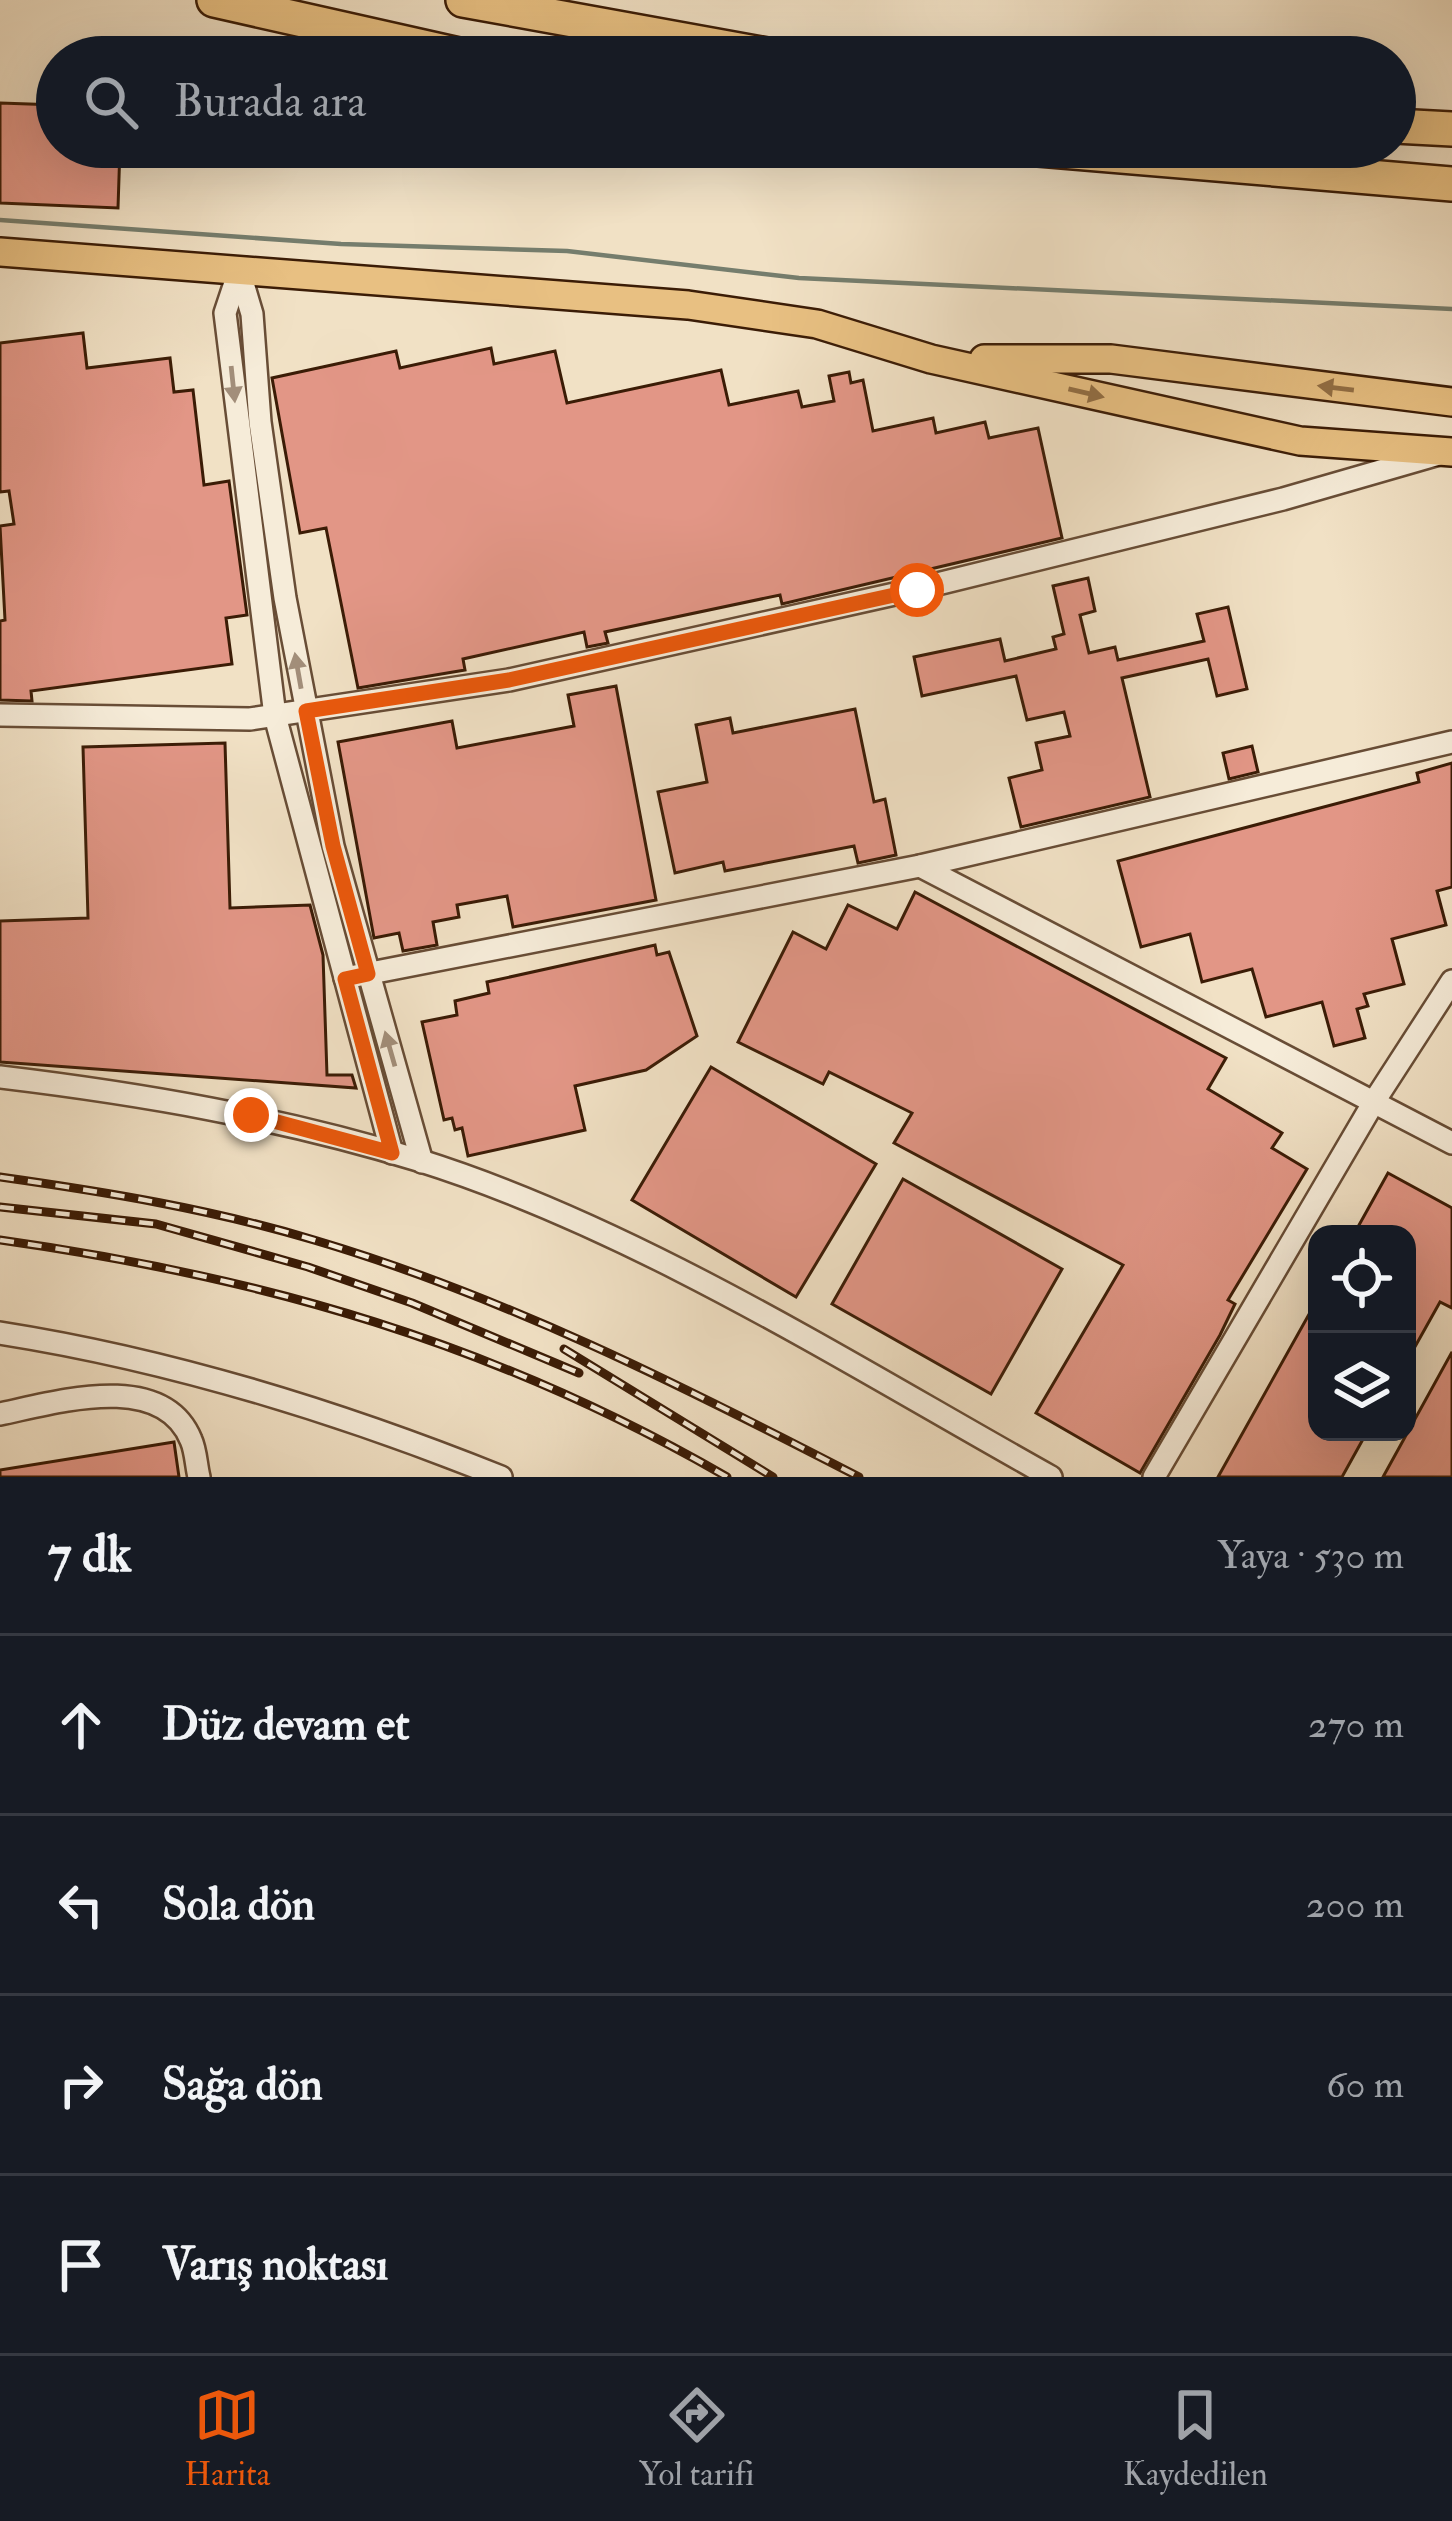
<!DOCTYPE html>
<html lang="tr">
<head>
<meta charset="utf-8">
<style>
  body { margin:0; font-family:"IM FELL Double Pica",serif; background:#20242c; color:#f1f3f6 }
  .controls { position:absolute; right:36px; bottom:36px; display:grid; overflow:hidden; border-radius:24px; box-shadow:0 12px 48px #0002 }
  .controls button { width:108px; height:108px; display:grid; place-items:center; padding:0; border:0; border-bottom:3px solid #363941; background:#171b24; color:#f1f3f6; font:60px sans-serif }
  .stop { position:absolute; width:36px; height:36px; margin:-27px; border:9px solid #ea580c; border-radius:50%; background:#fff }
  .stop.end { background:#ea580c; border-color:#fff; box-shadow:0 3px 12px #0008 }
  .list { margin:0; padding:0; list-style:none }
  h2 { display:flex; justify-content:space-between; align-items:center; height:156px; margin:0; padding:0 48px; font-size:51px }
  h2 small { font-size:39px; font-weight:400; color:#9ea1a6 }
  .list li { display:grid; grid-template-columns:78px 1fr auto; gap:36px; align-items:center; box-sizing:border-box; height:180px; padding:0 48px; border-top:3px solid #363941 }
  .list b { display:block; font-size:45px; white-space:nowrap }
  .list em { font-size:39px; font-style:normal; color:#9ea1a6 }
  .icon { flex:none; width:66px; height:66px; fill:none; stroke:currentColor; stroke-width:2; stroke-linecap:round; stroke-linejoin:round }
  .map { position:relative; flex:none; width:1452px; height:1477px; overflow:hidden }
  .search { position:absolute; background:#171b24; box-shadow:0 12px 48px #0002; left:36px; right:36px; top:36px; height:132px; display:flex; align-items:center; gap:30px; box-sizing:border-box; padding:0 42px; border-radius:66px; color:#9ea1a6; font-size:45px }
  .sheet { height:876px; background:#171b24 }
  nav { display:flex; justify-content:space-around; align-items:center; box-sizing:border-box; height:168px; border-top:3px solid #363941; background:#171b24; font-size:33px; color:#9ea1a6 }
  nav a { display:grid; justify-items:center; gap:6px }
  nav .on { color:#ea580c }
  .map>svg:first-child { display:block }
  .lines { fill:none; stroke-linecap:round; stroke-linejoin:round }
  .stream { stroke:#757d6d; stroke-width:4.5 }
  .building { fill:#e29686; stroke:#3b1c06; stroke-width:3 }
  .minor-casing { stroke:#684d36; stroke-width:26 }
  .major-casing { stroke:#3b1c06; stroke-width:32 }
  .highway-casing { stroke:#3b1c06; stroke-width:38 }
  .minor { stroke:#f6ecd9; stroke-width:21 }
  .major { stroke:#e8c082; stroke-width:27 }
  .highway { stroke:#e8c082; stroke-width:33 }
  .rail-casing { stroke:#3b1c06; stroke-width:9 }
  .rail { stroke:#f6ecd9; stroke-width:4.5; stroke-dasharray:14; stroke-linecap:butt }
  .oneway { fill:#a28e7a }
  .oneway2 { fill:#926e44 }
  .route { stroke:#ea580c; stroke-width:15 }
</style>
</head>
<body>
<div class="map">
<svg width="1452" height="1477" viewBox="0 0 1452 1477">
  <rect width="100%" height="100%" fill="#f1e1c5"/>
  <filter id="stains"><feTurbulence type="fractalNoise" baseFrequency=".00167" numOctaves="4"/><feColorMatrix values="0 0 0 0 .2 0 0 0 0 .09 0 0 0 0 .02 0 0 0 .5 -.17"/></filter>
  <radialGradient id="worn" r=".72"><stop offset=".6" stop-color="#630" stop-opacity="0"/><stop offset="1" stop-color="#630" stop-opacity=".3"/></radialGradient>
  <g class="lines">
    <polyline class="stream" points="0,220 341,244 567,251 799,278 1452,309"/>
  </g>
  <g class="building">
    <polygon points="0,103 57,105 57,147 120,147 118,208 0,203"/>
    <polygon points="83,333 87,368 170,358 174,392 193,390 204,485 229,481 247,615 226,618 232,664 31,691 32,701 0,700 0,621 5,620 0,526 14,524 9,491 0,492 0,343"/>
    <polygon points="491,348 494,364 555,351 567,403 721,370 729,405 798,391 802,407 834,401 829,376 849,372 851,383 863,380 873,431 933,418 936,433 985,422 989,438 1038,428 1062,538 782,604 780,595 605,632 608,643 587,647 584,632 463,659 465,670 358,688 326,528 300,533 272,378 396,351 400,368"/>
    <polygon points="1088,578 1095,611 1080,615 1089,653 1115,647 1118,660 1204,641 1197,614 1228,607 1247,689 1217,696 1208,659 1122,678 1150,797 1021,827 1009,778 1042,770 1036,743 1070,736 1064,712 1027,720 1016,676 922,696 914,657 1000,639 1005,661 1056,649 1053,637 1064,634 1053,586"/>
    <polygon points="616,686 656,900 513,927 507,896 457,905 459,917 433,922 437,945 403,951 399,933 374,938 338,742 452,721 457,748 574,726 568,695"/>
    <polygon points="855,709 874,802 885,799 896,855 858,863 854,846 725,871 723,862 675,873 658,792 707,782 696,725 730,718 733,733"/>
    <polygon points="225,743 230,908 310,905 323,955 327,1075 352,1075 356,1088 0,1062 0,921 88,918 83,747"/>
    <polygon points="1252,746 1258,772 1229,779 1223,753"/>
    <polygon points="1452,763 1452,887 1437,891 1446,925 1392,939 1404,984 1364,994 1368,1006 1357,1009 1365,1038 1334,1046 1322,1002 1266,1017 1252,969 1202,982 1190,934 1141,947 1118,861 1419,782 1417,773"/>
    <polygon points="915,892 1226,1058 1208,1089 1282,1133 1272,1148 1307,1169 1228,1300 1235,1304 1220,1335 1140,1473 1036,1413 1123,1265 894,1143 912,1113 829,1072 823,1084 738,1042 793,932 826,949 848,905 897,929"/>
    <polygon points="655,945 657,955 669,952 697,1036 646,1070 575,1086 585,1130 468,1156 462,1128 455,1130 452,1118 444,1120 422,1022 457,1015 455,1001 489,993 487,982"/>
    <polygon points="711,1067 876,1164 796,1297 632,1200"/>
    <polygon points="1388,1173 1452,1208 1452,1308 1440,1302 1407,1361 1407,1234 1354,1234"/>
    <polygon points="903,1179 1062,1269 991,1394 832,1304"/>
    <polygon points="1317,1300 1317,1432 1367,1432 1342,1477 1218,1477"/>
    <polygon points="1452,1352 1452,1477 1383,1477"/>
    <polygon points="174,1442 179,1477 0,1477 0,1470"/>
  </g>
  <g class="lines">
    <g class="minor-casing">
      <g id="minor">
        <polyline points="239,270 252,314 260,422 285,598 333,846 422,1162"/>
        <polyline points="239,271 225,313 275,716 392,1153"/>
        <polyline points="0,715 250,719 509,680 917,589 1283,499 1439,454"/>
        <polyline points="920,866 1452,1143"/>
        <polyline points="345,978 920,866 1452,742"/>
        <path d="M 0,1077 C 142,1094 281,1118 418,1160 C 636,1228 852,1366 1051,1477"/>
        <path d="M 0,1333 C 172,1360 339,1412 501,1477"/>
        <path d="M 0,1414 C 54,1403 162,1369 191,1440 C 196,1451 196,1465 199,1477"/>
        <polyline points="1154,1477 1375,1100 1452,981"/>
      </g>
    </g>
    <g class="major-casing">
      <g id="major">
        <polyline points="0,252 688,305 817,324 931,359 1300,441 1452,452"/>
        <polyline points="984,359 1111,359 1452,402"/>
      </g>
    </g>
    <g class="highway-casing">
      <g id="highway">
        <polyline points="214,0 468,57"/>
        <polyline points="463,0 778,57"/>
        <polyline points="1395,126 1452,129"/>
        <polyline points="1014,147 1452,184"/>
      </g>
    </g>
    <use href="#minor" class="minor"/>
    <use href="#major" class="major"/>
    <use href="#highway" class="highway"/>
    <g class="rail-casing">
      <g id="rail">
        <path d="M 0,1177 C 106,1192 211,1209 314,1240 C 504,1296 683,1386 859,1477"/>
        <polyline points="0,1207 156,1224 308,1267 412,1303 579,1373"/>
        <path d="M 0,1240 C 263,1277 495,1343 727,1477"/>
        <polyline points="564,1349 773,1477"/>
      </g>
    </g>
    <use href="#rail" class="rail"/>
  </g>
  <defs><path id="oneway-solid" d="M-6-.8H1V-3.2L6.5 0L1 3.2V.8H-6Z" transform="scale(3)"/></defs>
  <g class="oneway">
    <use href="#oneway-solid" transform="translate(233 384) rotate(84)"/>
    <use href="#oneway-solid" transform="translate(298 671) rotate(-100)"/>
    <use href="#oneway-solid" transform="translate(390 1049) rotate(-106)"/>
  </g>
  <g class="oneway2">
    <use href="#oneway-solid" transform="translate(1336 388) rotate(-173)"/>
    <use href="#oneway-solid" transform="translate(1086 393) rotate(13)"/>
  </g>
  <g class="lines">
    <polyline class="route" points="251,1115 392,1153 345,979 368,974 333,846 306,711 509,680 917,590"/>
  </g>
  <rect width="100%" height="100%" filter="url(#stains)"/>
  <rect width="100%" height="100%" fill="url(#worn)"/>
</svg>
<div class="controls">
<button><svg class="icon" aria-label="locate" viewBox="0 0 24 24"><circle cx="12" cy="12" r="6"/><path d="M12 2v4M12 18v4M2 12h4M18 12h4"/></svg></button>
<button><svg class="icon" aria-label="layers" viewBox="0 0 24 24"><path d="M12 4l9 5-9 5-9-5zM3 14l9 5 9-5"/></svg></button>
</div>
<div class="stop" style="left:917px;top:590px"></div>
<div class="stop end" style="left:251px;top:1115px"></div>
<div class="search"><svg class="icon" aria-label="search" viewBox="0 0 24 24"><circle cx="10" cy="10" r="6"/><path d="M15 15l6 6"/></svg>Burada ara</div>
</div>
<section class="sheet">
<h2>7 dk<small>Yaya · 530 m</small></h2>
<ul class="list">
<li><svg class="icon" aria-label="ahead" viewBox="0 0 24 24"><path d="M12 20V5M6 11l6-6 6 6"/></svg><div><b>Düz devam et</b></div><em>270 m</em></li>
<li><svg class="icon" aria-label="left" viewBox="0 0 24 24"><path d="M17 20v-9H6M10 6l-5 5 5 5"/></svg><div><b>Sola dön</b></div><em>200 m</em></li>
<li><svg class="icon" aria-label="right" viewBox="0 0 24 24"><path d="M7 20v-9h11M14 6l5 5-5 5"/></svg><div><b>Sağa dön</b></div><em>60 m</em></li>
<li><svg class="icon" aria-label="arrive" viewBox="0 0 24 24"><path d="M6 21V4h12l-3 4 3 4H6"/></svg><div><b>Varış noktası</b></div></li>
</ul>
</section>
<nav>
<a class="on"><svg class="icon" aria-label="map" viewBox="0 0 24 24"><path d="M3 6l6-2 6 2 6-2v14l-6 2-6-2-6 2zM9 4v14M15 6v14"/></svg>Harita</a>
<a><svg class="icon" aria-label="directions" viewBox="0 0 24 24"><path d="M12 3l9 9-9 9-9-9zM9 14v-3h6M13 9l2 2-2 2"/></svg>Yol tarifi</a>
<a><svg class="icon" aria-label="saved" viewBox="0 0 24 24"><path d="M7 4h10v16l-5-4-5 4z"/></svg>Kaydedilen</a>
</nav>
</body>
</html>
